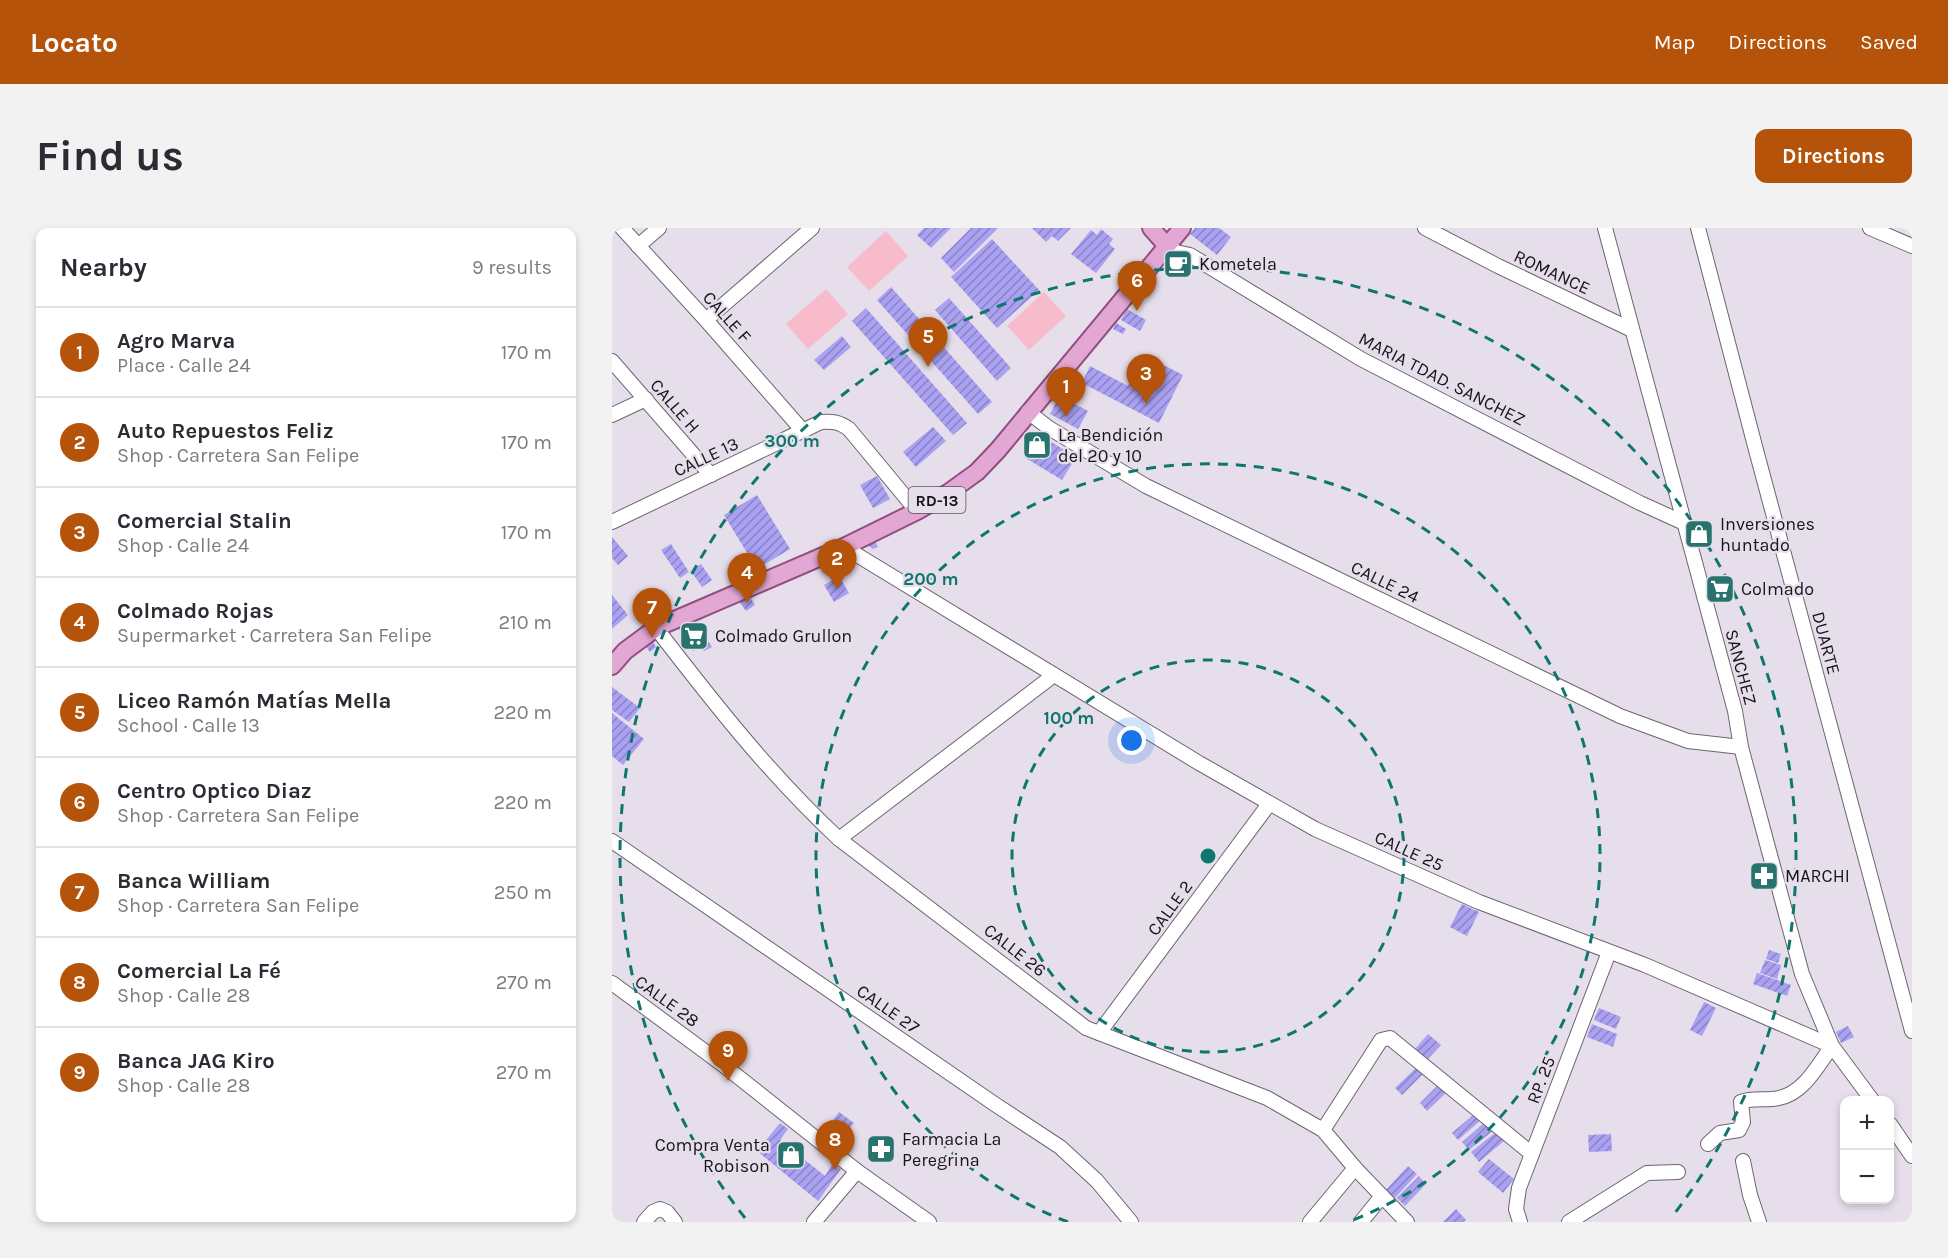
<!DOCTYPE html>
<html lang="en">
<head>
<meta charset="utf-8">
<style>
  body { margin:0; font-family:Karla,sans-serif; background:#f2f2f3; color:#2b2b33 }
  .controls { position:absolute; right:18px; bottom:18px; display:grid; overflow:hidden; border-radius:12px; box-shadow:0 3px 9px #0003 }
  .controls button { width:54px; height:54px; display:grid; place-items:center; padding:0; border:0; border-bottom:2px solid #e1e1e2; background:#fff; color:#2b2b33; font:30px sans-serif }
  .you { position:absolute; left:520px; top:513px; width:21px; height:21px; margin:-15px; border:4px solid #fff; border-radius:50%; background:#1a73e8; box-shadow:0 0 0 9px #1a73e833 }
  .badge { display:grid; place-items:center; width:39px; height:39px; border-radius:50%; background:#b45309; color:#fff; font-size:20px; font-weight:700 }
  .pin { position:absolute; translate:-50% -50px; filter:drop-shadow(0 2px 3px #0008) }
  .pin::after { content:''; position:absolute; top:32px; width:21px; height:18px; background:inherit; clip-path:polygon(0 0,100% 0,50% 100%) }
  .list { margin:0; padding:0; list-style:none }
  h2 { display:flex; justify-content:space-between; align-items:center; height:78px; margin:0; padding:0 24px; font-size:26px }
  h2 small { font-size:20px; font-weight:400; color:#7c7c81 }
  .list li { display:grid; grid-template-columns:39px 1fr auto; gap:18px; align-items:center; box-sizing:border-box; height:90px; padding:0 24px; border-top:2px solid #e1e1e2 }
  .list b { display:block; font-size:22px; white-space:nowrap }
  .list p { margin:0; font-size:20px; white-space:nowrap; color:#7c7c81 }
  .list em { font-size:20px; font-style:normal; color:#7c7c81 }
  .map { position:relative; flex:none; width:1300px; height:994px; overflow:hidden; border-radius:12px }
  header { display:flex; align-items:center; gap:36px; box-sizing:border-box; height:84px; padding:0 30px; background:#b45309; color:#fff }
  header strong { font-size:28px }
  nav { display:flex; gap:33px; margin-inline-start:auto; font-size:21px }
  .intro { display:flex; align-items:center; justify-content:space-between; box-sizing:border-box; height:144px; padding:0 36px }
  h1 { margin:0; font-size:42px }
  .button { padding:15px 27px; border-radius:12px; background:#b45309; color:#fff; font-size:21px; font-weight:700 }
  main { display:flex; gap:36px; padding:0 36px }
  aside { flex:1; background:#fff; border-radius:12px; box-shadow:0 3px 9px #0003 }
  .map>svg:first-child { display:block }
  .pitch { fill:#f8bbcb }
  .building { fill:url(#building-hatch) }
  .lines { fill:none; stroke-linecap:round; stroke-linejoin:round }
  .minor-casing { stroke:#6c6570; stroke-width:16 }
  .major-casing { stroke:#904e81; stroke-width:20 }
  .minor { stroke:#fff; stroke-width:14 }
  .major { stroke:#e3a7d4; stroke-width:16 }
  .ring { fill:none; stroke:#0f766e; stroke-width:3; stroke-dasharray:10 8 }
  .labels { text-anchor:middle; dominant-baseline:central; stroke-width:4.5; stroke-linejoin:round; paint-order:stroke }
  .shield { fill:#e6deeb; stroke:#565159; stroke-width:1.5 }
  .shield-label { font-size:16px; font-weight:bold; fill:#18151a }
  .poi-label { font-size:18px; fill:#18151a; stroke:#e6deeb; text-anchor:start }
  .street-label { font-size:18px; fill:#18151a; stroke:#e6deeb }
  .centre { fill:#0f766e; stroke:#e6deeb; stroke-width:3 }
  .ring-label { font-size:18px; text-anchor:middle; font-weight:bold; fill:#0f766e; stroke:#e6deeb; stroke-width:4.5; stroke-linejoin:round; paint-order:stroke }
</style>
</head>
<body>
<header>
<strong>Locato</strong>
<nav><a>Map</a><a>Directions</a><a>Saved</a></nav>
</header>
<div class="intro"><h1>Find us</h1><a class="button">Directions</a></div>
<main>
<aside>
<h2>Nearby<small>9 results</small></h2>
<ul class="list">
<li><span class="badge">1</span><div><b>Agro Marva</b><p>Place · Calle 24</p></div><em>170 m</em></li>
<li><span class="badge">2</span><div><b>Auto Repuestos Feliz</b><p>Shop · Carretera San Felipe</p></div><em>170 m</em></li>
<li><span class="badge">3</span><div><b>Comercial Stalin</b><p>Shop · Calle 24</p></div><em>170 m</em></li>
<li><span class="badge">4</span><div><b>Colmado Rojas</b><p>Supermarket · Carretera San Felipe</p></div><em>210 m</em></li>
<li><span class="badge">5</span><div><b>Liceo Ramón Matías Mella</b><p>School · Calle 13</p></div><em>220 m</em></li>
<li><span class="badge">6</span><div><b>Centro Optico Diaz</b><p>Shop · Carretera San Felipe</p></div><em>220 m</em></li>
<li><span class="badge">7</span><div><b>Banca William</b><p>Shop · Carretera San Felipe</p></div><em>250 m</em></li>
<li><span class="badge">8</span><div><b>Comercial La Fé</b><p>Shop · Calle 28</p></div><em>270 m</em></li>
<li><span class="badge">9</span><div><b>Banca JAG Kiro</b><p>Shop · Calle 28</p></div><em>270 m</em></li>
</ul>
</aside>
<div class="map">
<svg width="1300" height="994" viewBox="0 0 1300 994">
  <defs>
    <pattern id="building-hatch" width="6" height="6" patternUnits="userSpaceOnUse" patternTransform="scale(1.5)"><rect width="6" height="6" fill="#aba1f2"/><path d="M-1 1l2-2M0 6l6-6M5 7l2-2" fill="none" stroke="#8a82c3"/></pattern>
  </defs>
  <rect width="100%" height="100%" fill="#e6deeb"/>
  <g class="pitch">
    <polygon points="274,3 296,28 257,63 235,39"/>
    <polygon points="214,61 236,86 196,121 174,96"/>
    <polygon points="432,64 454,88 417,122 395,98"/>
  </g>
  <g class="building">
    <polygon points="312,0 339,0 319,20 305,7"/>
    <polygon points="359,0 386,0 342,44 329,30"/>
    <polygon points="420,0 459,0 446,13 440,8 434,14"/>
    <polygon points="583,0 607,0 619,9 605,27 578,6"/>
    <polygon points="489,1 501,11 497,16 503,21 484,45 459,26 479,2 485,7"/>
    <polygon points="380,11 427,62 385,100 339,49"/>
    <polygon points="563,27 575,39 564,49 553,37"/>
    <polygon points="279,59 380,174 366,186 265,72"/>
    <polygon points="337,70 399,140 385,153 323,82"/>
    <polygon points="254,80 355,195 341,207 240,93"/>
    <polygon points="515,81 534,92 528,103 509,92"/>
    <polygon points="504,95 514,101 511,106 501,101"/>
    <polygon points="230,108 239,119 212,142 202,132"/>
    <polygon points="532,127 571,147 547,195 470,155 478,138 516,158"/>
    <polygon points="452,159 459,163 456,169 448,165"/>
    <polygon points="448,168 476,183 466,201 438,186"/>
    <polygon points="321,199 334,213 304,239 291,224"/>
    <polygon points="426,206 464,229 450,252 412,229"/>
    <polygon points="265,248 278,271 261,280 248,257"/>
    <polygon points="145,267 178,321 145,341 112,287"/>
    <polygon points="259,306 266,319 261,321 252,314"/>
    <polygon points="0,309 16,328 6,337 0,330"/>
    <polygon points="59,316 77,344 68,350 49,322"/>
    <polygon points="89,336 100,352 90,359 79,343"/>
    <polygon points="227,348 237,365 222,374 212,357"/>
    <polygon points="136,366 143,377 134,383 127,373"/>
    <polygon points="0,367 16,387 0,401"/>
    <polygon points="80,388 100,419 92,423 89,419 81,423 65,398"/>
    <polygon points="41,405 45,411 41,414 44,419 38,424 30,413"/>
    <polygon points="0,459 28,480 17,494 0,482"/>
    <polygon points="0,485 32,511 11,537 0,528"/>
    <polygon points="850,676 867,684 855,708 838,699"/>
    <polygon points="1157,722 1169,726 1166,735 1154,731"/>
    <polygon points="1153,732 1169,737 1165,751 1148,745"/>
    <polygon points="1145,745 1179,757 1175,768 1141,756"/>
    <polygon points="1092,774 1104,780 1090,808 1078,802"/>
    <polygon points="987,780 1009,789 1004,801 982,792"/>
    <polygon points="980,796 1005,806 1001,819 975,809"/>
    <polygon points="1236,798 1242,809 1229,815 1224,804"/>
    <polygon points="816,806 829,817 815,832 803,821"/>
    <polygon points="807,837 814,843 790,867 783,860"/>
    <polygon points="827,856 835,864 815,883 808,875"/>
    <polygon points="227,884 242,895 229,911 215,900"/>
    <polygon points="862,886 868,893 846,912 840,905"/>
    <polygon points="874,893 882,902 857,922 850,914"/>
    <polygon points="168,895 176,901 168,912 213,948 221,935 229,941 206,973 145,923"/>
    <polygon points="884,904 892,913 867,934 859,924"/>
    <polygon points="270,906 282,916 268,935 255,926"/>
    <polygon points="999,906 1000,923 977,924 976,907"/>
    <polygon points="877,931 902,951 891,965 866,944"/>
    <polygon points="796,938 805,946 782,971 773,963"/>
    <polygon points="807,948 814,956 793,978 785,970"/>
    <polygon points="844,981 854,992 851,994 831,994"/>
  </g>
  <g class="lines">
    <g class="minor-casing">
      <g id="minor">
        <polyline points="10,0 94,92 191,203"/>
        <polyline points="813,0 886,38 1020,102"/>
        <polyline points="993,0 1123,483 1129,519 1190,746 1220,818 1260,872"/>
        <polyline points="1086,0 1144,222 1300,803"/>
        <polyline points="1258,0 1300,18"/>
        <polyline points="554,17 564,24 578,27 749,131 1028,275 1072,295"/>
        <polyline points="26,18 47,0"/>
        <polyline points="94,92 200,0"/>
        <polyline points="0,133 99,247"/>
        <polyline points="416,184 437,200 534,258 1008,488 1076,513 1129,519"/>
        <polyline points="0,187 34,171"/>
        <path d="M 0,294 L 209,194 C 221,193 227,194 237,201 L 305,283"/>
        <path d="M 232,319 L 587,535 L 703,601 L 867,674 L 1033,737 L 1220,818 C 1206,837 1192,865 1167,870 C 1154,873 1141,869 1129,874 L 1131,894 L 1127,902 L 1108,905 L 1096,916"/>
        <path d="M 44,400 C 101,474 158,547 227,611 L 474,800 L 655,870 L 711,902 L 743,940 L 795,994"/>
        <polyline points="227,611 442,447"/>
        <polyline points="0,613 384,877 448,919 485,953 519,994"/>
        <polyline points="0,755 110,836 245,943 317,994"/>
        <polyline points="487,805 657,576"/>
        <polyline points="1278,896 1300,928"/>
        <polyline points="711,902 769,812 778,810 920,926"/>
        <polyline points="1131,933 1138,967 1147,994"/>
        <polyline points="32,994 41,984 48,981 55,984 63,994"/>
        <polyline points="202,994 245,943"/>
        <polyline points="698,994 743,940"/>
        <polyline points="749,994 770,968"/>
        <polyline points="908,994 904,981 907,960 997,724"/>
        <polyline points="957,994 1035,945 1066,944"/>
      </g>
    </g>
    <g class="major-casing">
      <g id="major">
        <polyline points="539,0 554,17"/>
        <polyline points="0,438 13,423 44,400 232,319 305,283 336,265 365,244 386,222 570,0"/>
      </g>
    </g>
    <use href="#minor" class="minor"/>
    <use href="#major" class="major"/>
  </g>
  <g class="ring">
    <circle cx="596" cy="628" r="196"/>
    <path d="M456 994A392 392 0 1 1 736 994"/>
    <path d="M133 990A588 588 0 1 1 1059 990"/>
  </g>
  <defs>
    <g id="cafe-square" transform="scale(1.5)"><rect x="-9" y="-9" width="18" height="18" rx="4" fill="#29736f" stroke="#e6deeb"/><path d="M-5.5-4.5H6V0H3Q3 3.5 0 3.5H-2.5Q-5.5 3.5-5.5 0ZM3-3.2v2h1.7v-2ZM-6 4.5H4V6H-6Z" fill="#fff"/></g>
    <g id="shop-square" transform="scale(1.5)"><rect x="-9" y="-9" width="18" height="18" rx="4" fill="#29736f" stroke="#e6deeb"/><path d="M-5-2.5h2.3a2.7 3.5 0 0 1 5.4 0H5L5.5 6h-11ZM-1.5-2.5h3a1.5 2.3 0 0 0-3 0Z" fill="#fff"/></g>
    <g id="supermarket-square" transform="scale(1.5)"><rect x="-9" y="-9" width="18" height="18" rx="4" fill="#29736f" stroke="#e6deeb"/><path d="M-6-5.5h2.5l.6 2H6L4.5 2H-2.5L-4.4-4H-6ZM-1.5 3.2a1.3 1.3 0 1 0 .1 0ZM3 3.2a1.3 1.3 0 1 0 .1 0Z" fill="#fff"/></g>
    <g id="pharmacy-square" transform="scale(1.5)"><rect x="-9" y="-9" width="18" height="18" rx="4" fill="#29736f" stroke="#e6deeb"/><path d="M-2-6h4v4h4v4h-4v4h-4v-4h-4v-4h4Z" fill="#fff"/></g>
  </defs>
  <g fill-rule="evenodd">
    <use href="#cafe-square" x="566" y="36"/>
    <use href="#shop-square" x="425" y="217"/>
    <use href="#shop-square" x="1087" y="306"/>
    <use href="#supermarket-square" x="1108" y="361"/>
    <use href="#supermarket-square" x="82" y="408"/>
    <use href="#pharmacy-square" x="1152" y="648"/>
    <use href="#pharmacy-square" x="269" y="921"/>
    <use href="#shop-square" x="179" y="927"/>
  </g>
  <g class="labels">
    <rect class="shield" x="296.5" y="259" width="57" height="26" rx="4.5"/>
    <g class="shield-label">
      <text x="325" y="272">RD-13</text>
    </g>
    <g class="poi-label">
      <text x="587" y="36">Kometela</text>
      <text x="446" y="207">La Bendición<tspan x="446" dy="21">del 20 y 10</tspan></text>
      <text x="1108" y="296">Inversiones<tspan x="1108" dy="21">huntado</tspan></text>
      <text x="1129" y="361">Colmado</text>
      <text x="103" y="408">Colmado Grullon</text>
      <text x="1173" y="648">MARCHI</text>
      <text x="290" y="911">Farmacia La<tspan x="290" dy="21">Peregrina</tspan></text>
      <text x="158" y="917" text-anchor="end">Compra Venta<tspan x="158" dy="21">Robison</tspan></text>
    </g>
    <g class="street-label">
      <text transform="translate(940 44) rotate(25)">ROMANCE</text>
      <text transform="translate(115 89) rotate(48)">CALLE F</text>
      <text transform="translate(830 151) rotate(27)">MARIA TDAD. SANCHEZ</text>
      <text transform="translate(63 178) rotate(49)">CALLE H</text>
      <text transform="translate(94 229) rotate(-25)">CALLE 13</text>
      <text transform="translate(773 354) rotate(26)">CALLE 24</text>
      <text transform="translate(1214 415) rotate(75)">DUARTE</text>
      <text transform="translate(1129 439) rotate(75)">SANCHEZ</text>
      <text transform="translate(797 623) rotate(24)">CALLE 25</text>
      <text transform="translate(558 680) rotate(-54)">CALLE 2</text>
      <text transform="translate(403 722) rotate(38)">CALLE 26</text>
      <text transform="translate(55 773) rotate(36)">CALLE 28</text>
      <text transform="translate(276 781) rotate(35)">CALLE 27</text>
      <text transform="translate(929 852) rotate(-69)">RP. 25</text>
    </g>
  </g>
  <circle cx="596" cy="628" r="9" class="centre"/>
  <g class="ring-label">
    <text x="180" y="219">300 m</text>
    <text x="319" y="357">200 m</text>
    <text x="457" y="496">100 m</text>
  </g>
</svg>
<div class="controls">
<button>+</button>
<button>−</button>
</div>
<div class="you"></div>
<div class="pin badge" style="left:454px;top:189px">1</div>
<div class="pin badge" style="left:225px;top:361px">2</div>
<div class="pin badge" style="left:534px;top:176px">3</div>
<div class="pin badge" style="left:135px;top:375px">4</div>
<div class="pin badge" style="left:316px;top:139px">5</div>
<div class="pin badge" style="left:525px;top:83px">6</div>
<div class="pin badge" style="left:40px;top:410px">7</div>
<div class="pin badge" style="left:223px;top:942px">8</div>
<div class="pin badge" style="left:116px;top:853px">9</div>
</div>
</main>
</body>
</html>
